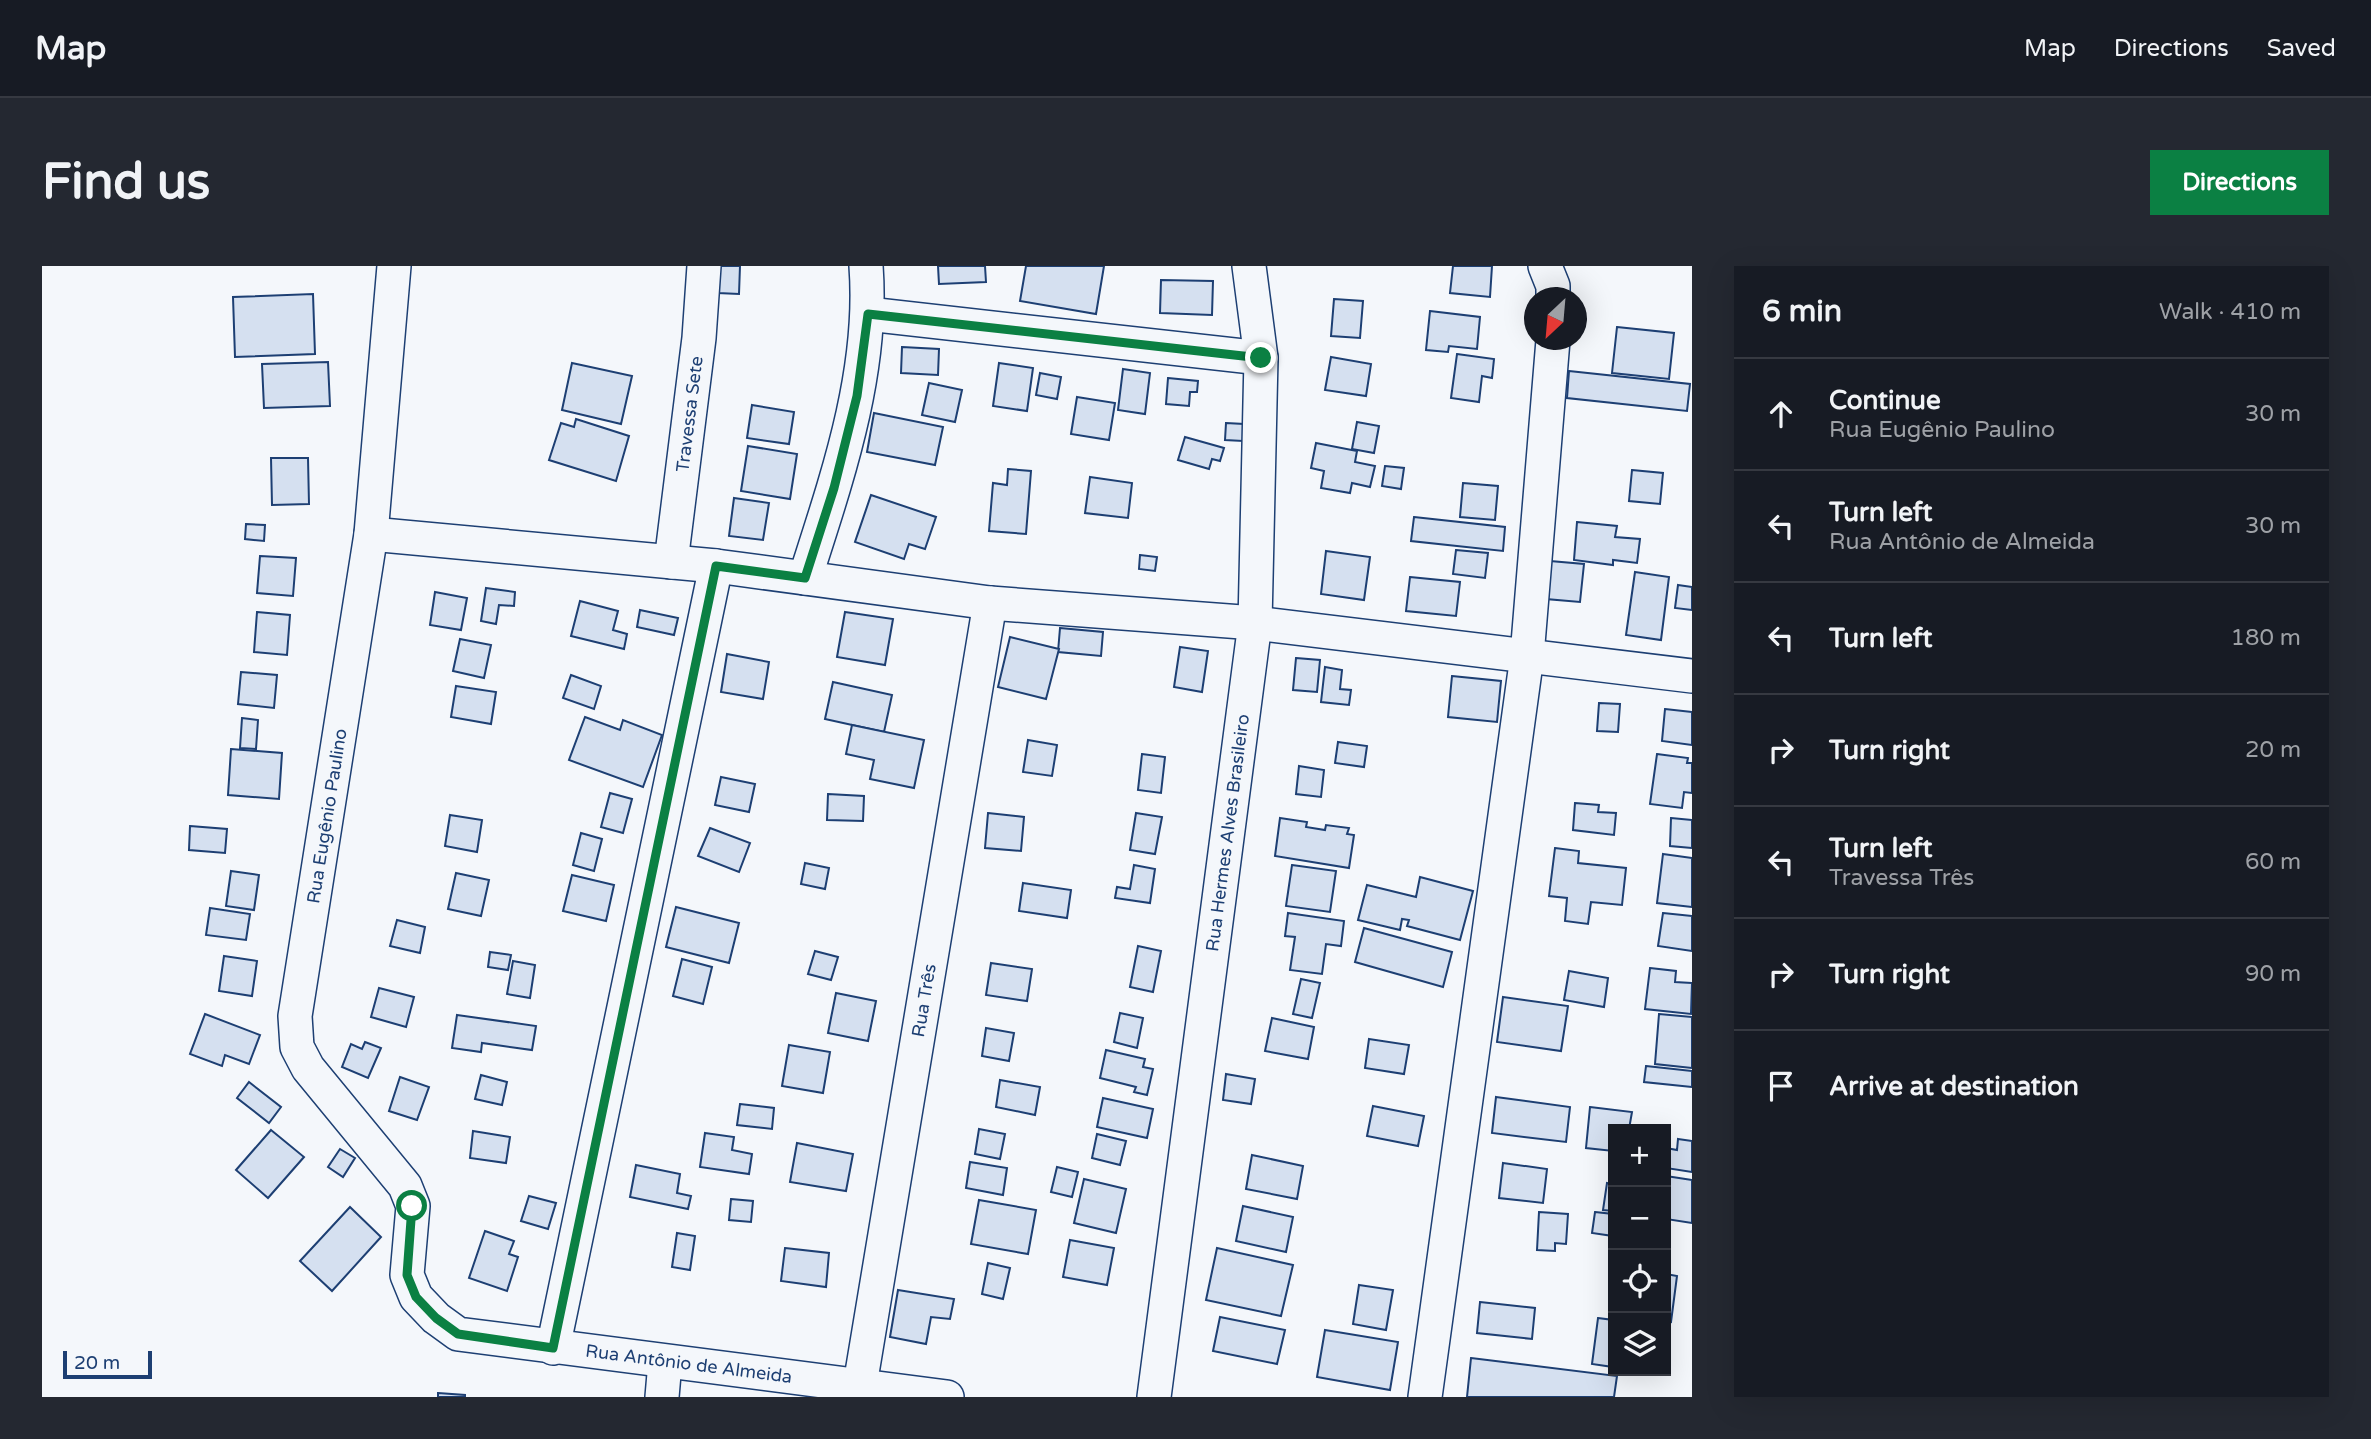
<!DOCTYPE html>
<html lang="en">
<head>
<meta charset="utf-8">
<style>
  body { margin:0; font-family:"Varela Round",sans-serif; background:#242831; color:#f1f3f6 }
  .controls { position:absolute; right:21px; bottom:21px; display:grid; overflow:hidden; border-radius:0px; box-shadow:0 7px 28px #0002 }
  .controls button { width:63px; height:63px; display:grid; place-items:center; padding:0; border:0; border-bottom:2px solid #363941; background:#171b24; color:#f1f3f6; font:35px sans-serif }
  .compass { position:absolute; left:1482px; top:21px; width:63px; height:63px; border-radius:50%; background:#171b24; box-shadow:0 7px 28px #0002; rotate:206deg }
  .scale { position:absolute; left:21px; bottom:18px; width:89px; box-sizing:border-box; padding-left:7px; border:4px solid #1d3f73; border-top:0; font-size:19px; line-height:24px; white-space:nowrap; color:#1d3f73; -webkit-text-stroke:5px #f4f7fb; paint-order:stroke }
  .stop { position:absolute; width:21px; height:21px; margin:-16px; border:5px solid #0b8043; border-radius:50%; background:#fff }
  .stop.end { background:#0b8043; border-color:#fff; box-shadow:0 2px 7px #0008 }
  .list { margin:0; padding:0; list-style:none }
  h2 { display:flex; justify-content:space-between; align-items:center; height:91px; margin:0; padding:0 28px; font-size:30px }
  h2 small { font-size:23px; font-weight:400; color:#9ea1a6 }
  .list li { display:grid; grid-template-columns:46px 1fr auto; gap:21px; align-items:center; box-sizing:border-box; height:112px; padding:0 28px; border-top:2px solid #363941 }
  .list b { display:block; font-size:26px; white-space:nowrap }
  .list p { margin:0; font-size:23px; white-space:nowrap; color:#9ea1a6 }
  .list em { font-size:23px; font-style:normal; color:#9ea1a6 }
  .icon { flex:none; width:38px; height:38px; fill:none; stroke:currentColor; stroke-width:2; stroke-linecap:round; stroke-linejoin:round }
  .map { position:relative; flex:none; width:1650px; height:1131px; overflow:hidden; border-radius:0px }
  header { display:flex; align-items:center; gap:42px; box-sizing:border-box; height:98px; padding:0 35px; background:#171b24; border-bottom:2px solid #363941 }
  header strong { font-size:33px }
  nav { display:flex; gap:38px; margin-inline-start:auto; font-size:24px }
  .intro { display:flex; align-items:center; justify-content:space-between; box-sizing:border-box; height:168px; padding:0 42px }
  h1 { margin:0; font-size:49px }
  .button { padding:18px 32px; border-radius:0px; background:#0b8043; color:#fff; font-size:24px; font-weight:700 }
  main { display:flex; gap:42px; padding:0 42px }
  aside { flex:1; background:#171b24; border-radius:0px; box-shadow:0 7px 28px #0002 }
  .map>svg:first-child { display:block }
  .building { fill:#d5e0f0; stroke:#1d3f73; stroke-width:2 }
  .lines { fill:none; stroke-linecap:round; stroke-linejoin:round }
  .minor-casing { stroke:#1d3f73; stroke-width:36 }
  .minor { stroke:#f4f7fb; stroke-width:33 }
  .route { stroke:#0b8043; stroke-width:9 }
  .labels { text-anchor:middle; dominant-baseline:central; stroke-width:5; stroke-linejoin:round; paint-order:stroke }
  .street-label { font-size:18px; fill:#1d3f73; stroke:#f4f7fb }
</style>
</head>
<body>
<header>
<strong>Map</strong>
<nav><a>Map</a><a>Directions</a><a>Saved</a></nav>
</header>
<div class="intro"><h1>Find us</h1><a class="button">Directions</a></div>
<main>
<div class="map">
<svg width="1650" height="1131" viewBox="0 0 1650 1131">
  <rect width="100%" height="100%" fill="#f4f7fb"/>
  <g class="building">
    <polygon points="678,0 698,0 697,28 676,27"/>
    <polygon points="896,0 943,0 944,16 897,18"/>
    <polygon points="984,0 1062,0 1054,48 978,35"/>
    <polygon points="1411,0 1450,0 1448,31 1408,27"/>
    <polygon points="1119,14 1171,15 1170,49 1118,47"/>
    <polygon points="271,28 273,88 193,91 191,31"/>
    <polygon points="1292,33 1321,35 1318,72 1289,70"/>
    <polygon points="1388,45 1438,51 1435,83 1407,80 1406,86 1384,84"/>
    <polygon points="1575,61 1632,67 1627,113 1570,107"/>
    <polygon points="860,81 897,83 896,109 859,107"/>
    <polygon points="1415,88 1452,93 1450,112 1440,110 1437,136 1409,132"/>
    <polygon points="1289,91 1329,98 1324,130 1283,124"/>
    <polygon points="286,96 288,140 222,142 220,98"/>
    <polygon points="530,97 590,110 579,158 520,144"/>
    <polygon points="957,97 991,102 985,145 951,140"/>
    <polygon points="1081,103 1108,107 1103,148 1076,144"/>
    <polygon points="1527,105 1648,118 1645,145 1525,132"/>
    <polygon points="998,107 1019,111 1015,133 994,129"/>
    <polygon points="1126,112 1156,115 1155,126 1148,126 1147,140 1124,138"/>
    <polygon points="887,117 920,124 913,156 880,149"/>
    <polygon points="1035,131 1073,137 1067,174 1029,168"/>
    <polygon points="710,139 752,146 747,178 705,172"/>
    <polygon points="832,147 901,161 893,199 825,186"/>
    <polygon points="534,153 587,170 574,215 507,194 519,157 532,161"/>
    <polygon points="1315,156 1337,160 1332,187 1310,183"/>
    <polygon points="1184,157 1202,158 1201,175 1183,174"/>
    <polygon points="1143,171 1182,182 1178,195 1170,193 1167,203 1136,194"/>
    <polygon points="1274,177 1315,185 1313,196 1333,200 1328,221 1310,217 1308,227 1279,222 1282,205 1269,202"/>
    <polygon points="706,180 755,188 748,233 699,225"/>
    <polygon points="229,192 266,192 267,238 230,239"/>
    <polygon points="1343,200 1362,202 1359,223 1340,220"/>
    <polygon points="966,203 989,205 984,268 947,265 951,217 965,219"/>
    <polygon points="1590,204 1621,207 1618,238 1587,235"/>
    <polygon points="1048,211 1090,217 1086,252 1043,247"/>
    <polygon points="1421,217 1456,220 1453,254 1418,251"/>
    <polygon points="829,229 894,251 883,283 867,278 862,293 813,276"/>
    <polygon points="692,232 727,237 721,274 687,270"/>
    <polygon points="1372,251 1463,261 1461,285 1369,275"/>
    <polygon points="1535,256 1575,260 1573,271 1598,273 1595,297 1571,294 1571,299 1532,294"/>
    <polygon points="204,258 223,259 222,275 203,273"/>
    <polygon points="1414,284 1446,287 1443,312 1411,308"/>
    <polygon points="1284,285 1328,291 1322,334 1279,328"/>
    <polygon points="1098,289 1115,291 1113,305 1097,303"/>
    <polygon points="218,290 254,292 251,330 215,327"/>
    <polygon points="1508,295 1542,298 1538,336 1504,333"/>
    <polygon points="1593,306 1627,311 1619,374 1584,369"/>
    <polygon points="1368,311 1418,316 1414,350 1364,345"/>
    <polygon points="1636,319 1650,321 1650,344 1633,342"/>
    <polygon points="444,322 473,326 472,340 457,339 454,358 439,355"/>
    <polygon points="393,326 425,332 419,364 388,359"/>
    <polygon points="538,335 576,345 571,364 585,368 582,383 529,370"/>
    <polygon points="598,344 636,352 632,369 595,361"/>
    <polygon points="215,346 248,349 245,389 212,386"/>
    <polygon points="803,346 851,353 843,399 795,391"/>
    <polygon points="1018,362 1061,366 1059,390 1016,386"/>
    <polygon points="968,371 1017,383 1004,433 956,421"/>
    <polygon points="418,373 449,379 442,412 411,405"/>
    <polygon points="1138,381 1166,385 1160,426 1132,421"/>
    <polygon points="685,388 727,396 721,433 679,426"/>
    <polygon points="1254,392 1278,394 1275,426 1251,424"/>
    <polygon points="1283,401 1300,404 1298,423 1309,424 1307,439 1279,436"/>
    <polygon points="199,406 235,409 232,442 196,438"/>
    <polygon points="529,409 559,420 552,443 521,432"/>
    <polygon points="1410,410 1459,415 1455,456 1406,451"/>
    <polygon points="791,416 850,429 842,466 783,453"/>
    <polygon points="414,420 454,426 449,458 409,451"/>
    <polygon points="1557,437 1578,438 1576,466 1555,465"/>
    <polygon points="1623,443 1650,446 1650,479 1620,475"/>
    <polygon points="543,451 578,464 581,454 620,469 601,521 527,494"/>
    <polygon points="200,452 216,454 214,483 198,482"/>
    <polygon points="810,459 882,474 872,522 828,513 832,494 804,488"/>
    <polygon points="986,474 1015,479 1010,510 981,506"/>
    <polygon points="1296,476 1325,480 1322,501 1293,497"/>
    <polygon points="189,483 240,487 237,533 186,529"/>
    <polygon points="1100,488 1123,491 1119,527 1096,524"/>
    <polygon points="1615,488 1646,492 1645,497 1650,497 1650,527 1642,526 1640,542 1608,538"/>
    <polygon points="1257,500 1282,504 1279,531 1254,528"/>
    <polygon points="679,511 713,518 707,546 673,539"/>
    <polygon points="568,527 590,533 581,567 559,561"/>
    <polygon points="786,528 822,530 821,555 785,554"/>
    <polygon points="1533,537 1557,539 1556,546 1574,547 1572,569 1531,564"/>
    <polygon points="946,547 982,551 979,585 943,582"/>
    <polygon points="1094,547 1120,551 1113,588 1088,584"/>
    <polygon points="408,549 440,554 435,586 403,580"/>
    <polygon points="1238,552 1265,556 1264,561 1283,564 1284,559 1307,562 1305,568 1312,569 1307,602 1233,590"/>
    <polygon points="1629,552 1650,554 1650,582 1628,580"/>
    <polygon points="148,560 185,563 183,587 147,584"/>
    <polygon points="668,562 708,577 697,606 656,590"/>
    <polygon points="539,567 560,573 552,605 531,599"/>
    <polygon points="1513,582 1537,585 1536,597 1584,602 1580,639 1549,636 1546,658 1523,655 1525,632 1507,630"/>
    <polygon points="1621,588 1650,592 1650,641 1615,637"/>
    <polygon points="763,597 787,602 783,623 759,618"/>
    <polygon points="1092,599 1113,603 1108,637 1073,632 1075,621 1088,623"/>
    <polygon points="1250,599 1294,605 1288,646 1244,640"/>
    <polygon points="189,605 217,609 212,644 184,640"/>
    <polygon points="414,607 447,614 439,650 406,643"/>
    <polygon points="530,609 572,619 564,655 521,645"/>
    <polygon points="1378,611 1431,625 1418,674 1365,660 1367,654 1360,653 1358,664 1316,654 1325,619 1374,631"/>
    <polygon points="981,617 1029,624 1025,652 977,645"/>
    <polygon points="634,641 697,657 687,697 624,681"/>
    <polygon points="168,642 208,648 204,674 164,669"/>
    <polygon points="1246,647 1302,655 1299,680 1284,678 1280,708 1248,704 1253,671 1243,670"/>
    <polygon points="1621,647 1650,650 1650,685 1616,680"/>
    <polygon points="355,654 383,661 378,687 348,680"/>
    <polygon points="1322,662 1410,686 1401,721 1313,696"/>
    <polygon points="1096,680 1119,685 1111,726 1088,721"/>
    <polygon points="773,685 796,691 789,714 766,708"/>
    <polygon points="448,686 469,689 466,704 446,701"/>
    <polygon points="182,690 215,695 210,730 177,725"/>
    <polygon points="640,693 670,701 661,738 631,730"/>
    <polygon points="471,695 493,699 488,732 465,728"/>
    <polygon points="949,697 990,703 985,735 944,729"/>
    <polygon points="1608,702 1634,705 1633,716 1650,717 1649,748 1603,743"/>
    <polygon points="1527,705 1566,712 1562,741 1522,734"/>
    <polygon points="1259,713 1278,717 1270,752 1251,748"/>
    <polygon points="337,722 372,731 364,761 329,751"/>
    <polygon points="794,727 834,735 826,775 786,767"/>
    <polygon points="1461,731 1526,740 1519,785 1455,776"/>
    <polygon points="1078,747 1101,752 1095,782 1072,776"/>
    <polygon points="163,748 218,769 207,798 183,789 180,800 148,788"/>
    <polygon points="1617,748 1650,751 1650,802 1613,798"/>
    <polygon points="415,749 494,760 490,784 440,777 439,786 410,782"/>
    <polygon points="1230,752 1272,761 1266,793 1223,785"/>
    <polygon points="944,762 972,767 967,795 940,790"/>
    <polygon points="1327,773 1367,779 1362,808 1323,802"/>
    <polygon points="323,776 339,782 326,812 300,801 309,778 320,783"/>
    <polygon points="747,779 788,786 781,827 740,820"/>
    <polygon points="1064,784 1103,793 1101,801 1111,803 1105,829 1092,826 1094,821 1058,812"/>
    <polygon points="1604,800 1650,805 1650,821 1602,816"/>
    <polygon points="1184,808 1213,813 1209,838 1181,834"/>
    <polygon points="439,809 465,816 460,839 433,833"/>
    <polygon points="358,811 387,821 375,854 347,845"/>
    <polygon points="958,814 998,821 993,849 954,841"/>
    <polygon points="207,816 239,841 227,857 195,832"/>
    <polygon points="1454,831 1528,841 1524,876 1450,867"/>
    <polygon points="1061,832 1111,843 1105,872 1055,861"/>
    <polygon points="698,838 732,842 730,863 695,859"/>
    <polygon points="1331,840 1382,850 1376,880 1325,870"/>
    <polygon points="1548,841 1590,846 1587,863 1571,863 1571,885 1544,882"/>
    <polygon points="937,863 963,868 958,893 933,888"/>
    <polygon points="229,864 262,891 226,932 194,904"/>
    <polygon points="431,865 468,871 464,897 428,892"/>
    <polygon points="663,867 692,871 690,884 710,888 707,908 658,901"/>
    <polygon points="1055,868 1084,875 1078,899 1050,892"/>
    <polygon points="1636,873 1650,875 1650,906 1624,902 1624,882 1635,884"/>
    <polygon points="755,877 811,888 804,925 748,916"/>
    <polygon points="298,883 313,892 301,911 286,901"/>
    <polygon points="1210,889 1261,900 1255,933 1204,923"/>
    <polygon points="928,896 965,902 961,929 924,922"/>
    <polygon points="1461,897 1505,903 1501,937 1457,932"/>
    <polygon points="594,899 638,908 635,927 649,930 646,943 588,931"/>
    <polygon points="1015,901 1036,906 1030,931 1009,926"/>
    <polygon points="1624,910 1650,914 1650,957 1624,953"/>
    <polygon points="1042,913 1084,923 1074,967 1032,957"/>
    <polygon points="1565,917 1571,918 1571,945 1561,944"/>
    <polygon points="487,930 514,937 506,963 479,955"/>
    <polygon points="689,933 711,935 709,956 687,954"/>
    <polygon points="937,934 994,944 986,988 929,978"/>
    <polygon points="1201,940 1251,951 1244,986 1194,975"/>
    <polygon points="308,941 339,971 290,1025 258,995"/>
    <polygon points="1497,946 1526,948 1524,978 1513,977 1513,985 1495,984"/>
    <polygon points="1553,946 1571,948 1571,970 1550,967"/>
    <polygon points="443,965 472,975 467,988 476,991 465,1025 427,1012"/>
    <polygon points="635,967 653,970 648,1004 630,1001"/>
    <polygon points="1028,974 1072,982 1065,1019 1021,1011"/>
    <polygon points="743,982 787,987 784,1021 739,1015"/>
    <polygon points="1175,982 1251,999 1239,1050 1164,1034"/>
    <polygon points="946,997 968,1002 961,1033 940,1028"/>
    <polygon points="1624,1008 1635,1010 1629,1056 1624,1055"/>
    <polygon points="1317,1019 1351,1024 1344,1064 1311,1058"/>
    <polygon points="856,1024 912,1033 908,1053 889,1051 884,1078 848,1071"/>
    <polygon points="1438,1036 1493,1042 1490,1073 1435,1067"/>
    <polygon points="1178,1051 1243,1064 1235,1098 1171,1085"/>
    <polygon points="1556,1052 1571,1054 1571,1101 1550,1098"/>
    <polygon points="1283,1064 1356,1076 1348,1124 1275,1111"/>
    <polygon points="1429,1092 1575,1110 1572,1131 1425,1131"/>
    <polygon points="396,1127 423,1129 423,1131 396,1131"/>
  </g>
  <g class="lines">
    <g class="minor-casing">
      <g id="minor">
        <path id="s1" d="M 352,0 L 329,268 L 253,750 L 255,781 L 266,802 L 363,920 L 371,940 L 365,1009 L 374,1031 L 394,1052 L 416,1068 L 905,1131"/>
        <polyline points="1503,0 1511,20 1511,32"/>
        <polyline points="826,48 1219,92"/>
        <polyline points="329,268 674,300 948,337 1213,357 1650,410"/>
        <path id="s2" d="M 629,296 L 657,72 L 662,0"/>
        <path d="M 763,312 C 795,212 832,107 824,0"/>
        <polyline points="511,1082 674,300"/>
        <polyline points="620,1131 623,1096"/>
        <path id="s3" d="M 816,1131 L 948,337"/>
        <path id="s4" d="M 1112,1131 L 1213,357 L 1219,92 L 1207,0"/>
        <polyline points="1383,1131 1485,390 1511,74"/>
      </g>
    </g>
    <use href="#minor" class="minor"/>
  </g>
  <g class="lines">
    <polyline class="route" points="370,940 365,1009 374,1031 394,1052 416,1068 511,1082 674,300 763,312 792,222 815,130 826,48 1219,92"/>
  </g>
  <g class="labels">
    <g class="street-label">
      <text stroke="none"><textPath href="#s2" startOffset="149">Travessa Sete</textPath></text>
      <text transform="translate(285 550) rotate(-81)">Rua Eugênio Paulino</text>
      <text stroke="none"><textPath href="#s4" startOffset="569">Rua Hermes Alves Brasileiro</textPath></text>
      <text stroke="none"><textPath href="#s3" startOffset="402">Rua Três</textPath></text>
      <text stroke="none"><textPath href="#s1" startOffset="1368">Rua Antônio de Almeida</textPath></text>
    </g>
  </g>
</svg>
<div class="controls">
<button>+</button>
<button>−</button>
<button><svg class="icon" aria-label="locate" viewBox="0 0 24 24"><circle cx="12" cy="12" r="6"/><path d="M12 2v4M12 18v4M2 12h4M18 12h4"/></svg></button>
<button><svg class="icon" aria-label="layers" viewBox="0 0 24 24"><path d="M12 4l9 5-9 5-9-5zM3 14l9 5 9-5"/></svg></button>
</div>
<svg class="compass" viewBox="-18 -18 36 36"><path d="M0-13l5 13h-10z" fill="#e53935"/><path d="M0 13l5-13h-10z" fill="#9ea1a6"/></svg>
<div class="scale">20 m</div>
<div class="stop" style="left:370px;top:940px"></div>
<div class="stop end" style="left:1219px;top:92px"></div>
</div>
<aside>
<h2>6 min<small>Walk · 410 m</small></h2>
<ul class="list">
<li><svg class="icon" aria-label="ahead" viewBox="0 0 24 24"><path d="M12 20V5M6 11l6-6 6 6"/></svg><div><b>Continue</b><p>Rua Eugênio Paulino</p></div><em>30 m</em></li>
<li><svg class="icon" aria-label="left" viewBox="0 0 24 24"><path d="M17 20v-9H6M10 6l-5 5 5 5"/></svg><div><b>Turn left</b><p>Rua Antônio de Almeida</p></div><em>30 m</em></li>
<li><svg class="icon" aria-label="left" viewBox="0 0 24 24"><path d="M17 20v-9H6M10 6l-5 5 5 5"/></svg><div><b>Turn left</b></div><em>180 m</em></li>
<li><svg class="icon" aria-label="right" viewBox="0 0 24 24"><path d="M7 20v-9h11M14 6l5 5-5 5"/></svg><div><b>Turn right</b></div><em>20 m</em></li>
<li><svg class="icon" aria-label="left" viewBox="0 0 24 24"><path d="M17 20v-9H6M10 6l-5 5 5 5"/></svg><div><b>Turn left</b><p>Travessa Três</p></div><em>60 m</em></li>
<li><svg class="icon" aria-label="right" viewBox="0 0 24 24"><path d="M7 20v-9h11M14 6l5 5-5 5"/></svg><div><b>Turn right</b></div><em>90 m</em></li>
<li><svg class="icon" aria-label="arrive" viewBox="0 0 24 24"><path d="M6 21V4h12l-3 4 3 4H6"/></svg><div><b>Arrive at destination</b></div></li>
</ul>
</aside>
</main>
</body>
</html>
